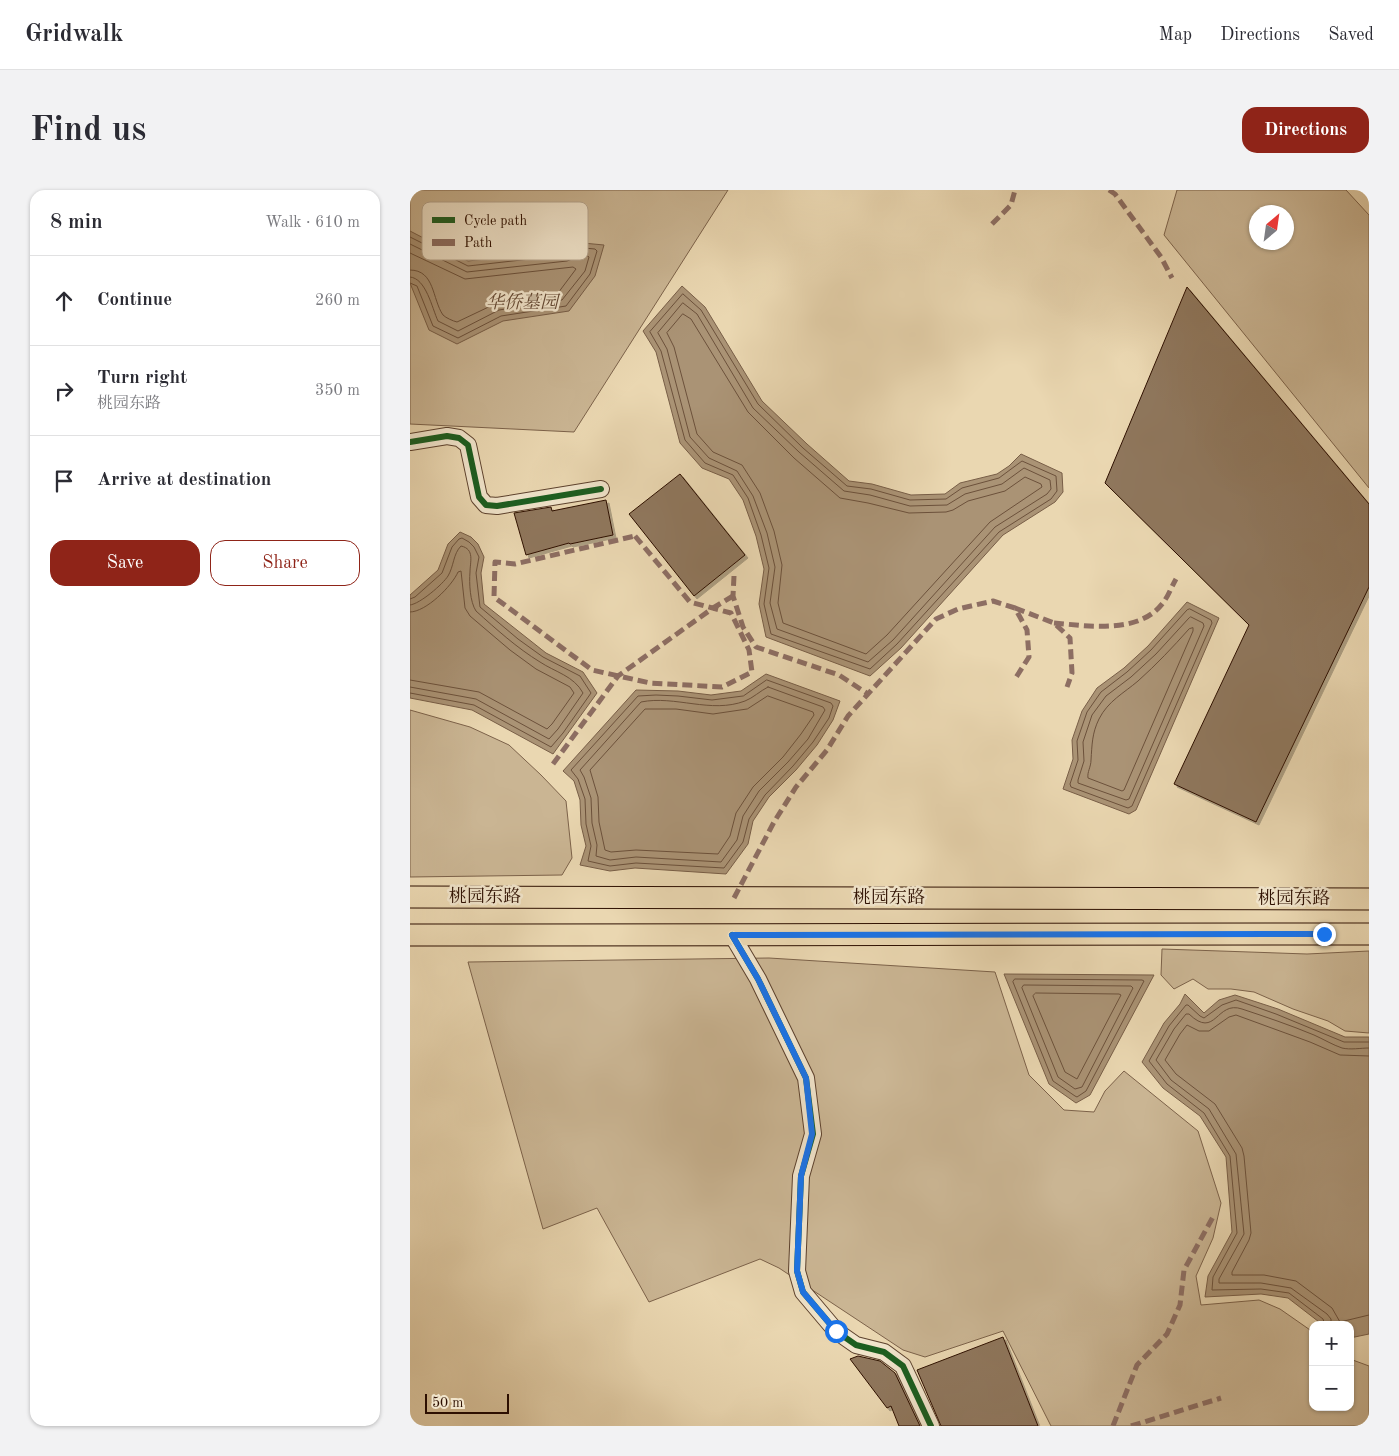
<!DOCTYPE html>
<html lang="en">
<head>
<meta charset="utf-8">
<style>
  body { margin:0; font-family:"Old Standard TT","Noto Serif SC",serif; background:#f2f2f3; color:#2b2b33 }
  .controls { position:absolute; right:15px; bottom:15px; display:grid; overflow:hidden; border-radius:10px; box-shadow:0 1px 4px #0004 }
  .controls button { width:45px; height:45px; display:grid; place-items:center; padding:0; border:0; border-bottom:1px solid #e1e1e2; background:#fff; color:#2b2b33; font:25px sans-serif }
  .compass { position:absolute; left:839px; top:15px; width:45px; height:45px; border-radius:50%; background:#fff; box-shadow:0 1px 4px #0004; rotate:29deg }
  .scale { position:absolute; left:15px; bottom:12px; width:84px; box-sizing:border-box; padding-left:5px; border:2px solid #2d0f01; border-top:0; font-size:14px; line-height:18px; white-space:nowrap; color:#2d0f01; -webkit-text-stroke:4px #f1e5cc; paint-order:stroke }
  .stop { position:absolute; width:15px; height:15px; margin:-11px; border:4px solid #1a73e8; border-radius:50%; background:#fff }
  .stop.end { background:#1a73e8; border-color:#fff; box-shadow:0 1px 5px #0008 }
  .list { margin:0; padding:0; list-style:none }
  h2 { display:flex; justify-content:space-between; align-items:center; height:65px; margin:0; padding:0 20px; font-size:21px }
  h2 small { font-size:16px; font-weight:400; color:#7c7c81 }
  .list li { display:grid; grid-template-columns:32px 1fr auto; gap:15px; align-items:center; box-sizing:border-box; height:90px; padding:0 20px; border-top:1px solid #e1e1e2 }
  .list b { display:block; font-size:19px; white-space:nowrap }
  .list p { margin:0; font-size:16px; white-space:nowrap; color:#7c7c81 }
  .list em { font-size:16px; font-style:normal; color:#7c7c81 }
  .actions { display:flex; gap:10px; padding:15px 20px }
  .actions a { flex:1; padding:11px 0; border:1px solid #8f2418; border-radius:15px; text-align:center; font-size:18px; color:#8f2418 }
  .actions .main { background:#8f2418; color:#fff }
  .icon { flex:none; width:28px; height:28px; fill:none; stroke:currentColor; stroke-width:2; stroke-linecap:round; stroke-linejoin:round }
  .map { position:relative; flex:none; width:959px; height:1236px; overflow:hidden; border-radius:15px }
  header { display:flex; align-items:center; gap:30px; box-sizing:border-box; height:70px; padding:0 25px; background:#fff; border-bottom:1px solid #e1e1e2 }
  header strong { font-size:24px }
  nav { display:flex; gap:28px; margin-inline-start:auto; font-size:18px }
  .intro { display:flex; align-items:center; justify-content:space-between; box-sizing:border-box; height:120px; padding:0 30px }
  h1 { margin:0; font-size:35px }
  .button { padding:12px 22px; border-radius:15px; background:#8f2418; color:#fff; font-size:18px; font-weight:700 }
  main { display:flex; gap:30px; padding:0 30px }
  aside { flex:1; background:#fff; border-radius:15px; box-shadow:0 1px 4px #0004 }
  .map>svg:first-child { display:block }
  .green { fill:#cab593; stroke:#7c624a; fill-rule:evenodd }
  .water { fill:#aa9375; stroke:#785e47 }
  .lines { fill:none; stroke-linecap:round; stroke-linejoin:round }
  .shore { stroke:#6c513b; stroke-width:1 }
  .building { fill:#8f775d; stroke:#2d0f01; filter:url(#shadow) }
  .minor-casing { stroke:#5c412d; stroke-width:18 }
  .major-casing { stroke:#2d0f01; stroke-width:23 }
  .minor { stroke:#f1e5cc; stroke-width:16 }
  .major { stroke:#ead7b1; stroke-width:21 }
  .quiet { stroke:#8d6e63; stroke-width:5; stroke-dasharray:10 5; stroke-linecap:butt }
  .cycleway-casing { stroke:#f1e5cc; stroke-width:9 }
  .cycleway { stroke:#1b5e20; stroke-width:6 }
  .route { stroke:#1a73e8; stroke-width:6 }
  .labels { text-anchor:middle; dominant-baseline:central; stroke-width:5; stroke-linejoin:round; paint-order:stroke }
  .park-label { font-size:18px; font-style:italic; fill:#644934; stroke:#f1e5cc }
  .street-label { font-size:18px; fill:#2d0f01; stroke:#f1e5cc }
  .key { fill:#f1e5cc; stroke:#b6a58f; stroke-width:1 }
  .key-label { font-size:14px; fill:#2d0f01 }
</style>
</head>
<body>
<header>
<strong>Gridwalk</strong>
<nav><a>Map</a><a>Directions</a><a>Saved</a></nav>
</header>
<div class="intro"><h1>Find us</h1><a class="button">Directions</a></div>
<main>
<aside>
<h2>8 min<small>Walk · 610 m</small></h2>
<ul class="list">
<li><svg class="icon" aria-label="ahead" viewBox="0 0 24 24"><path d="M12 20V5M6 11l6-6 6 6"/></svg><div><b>Continue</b></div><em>260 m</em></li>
<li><svg class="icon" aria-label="right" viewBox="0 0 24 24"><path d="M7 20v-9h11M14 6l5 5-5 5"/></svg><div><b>Turn right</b><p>桃园东路</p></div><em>350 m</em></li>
<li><svg class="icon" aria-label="arrive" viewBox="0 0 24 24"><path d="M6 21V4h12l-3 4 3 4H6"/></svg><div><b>Arrive at destination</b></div></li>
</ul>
<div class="actions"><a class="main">Save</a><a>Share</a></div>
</aside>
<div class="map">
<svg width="959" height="1236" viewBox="0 0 959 1236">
  <defs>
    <filter id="shadow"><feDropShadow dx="3" dy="3" stdDeviation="0" flood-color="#0004"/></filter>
  </defs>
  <rect width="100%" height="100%" fill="#ead7b1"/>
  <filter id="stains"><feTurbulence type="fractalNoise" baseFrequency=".004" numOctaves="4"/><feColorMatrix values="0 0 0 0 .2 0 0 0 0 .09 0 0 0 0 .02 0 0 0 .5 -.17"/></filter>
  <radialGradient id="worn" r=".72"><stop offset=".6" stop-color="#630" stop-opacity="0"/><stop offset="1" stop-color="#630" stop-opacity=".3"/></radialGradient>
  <g class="green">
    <polygon points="0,0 318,0 164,242 0,234"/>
    <path d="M 767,0 L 936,0 L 959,25 L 959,298 L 754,45 ZM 846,22 L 876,22 L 876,52 L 846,52 Z"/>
    <polygon points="0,520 60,537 99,555 131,585 156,611 162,668 152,685 0,687"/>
    <polygon points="752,759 897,764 959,761 959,843 935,841 918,831 883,819 844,802 821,799 798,799 783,789 764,799 751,785"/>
    <polygon points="359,768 585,782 619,885 654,920 684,922 695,901 714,881 788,941 811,1013 803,1048 786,1086 791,1115 849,1110 870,1119 903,1142 903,1217 940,1217 940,1169 959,1176 959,1236 641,1236 593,1141 515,1167 493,1160 369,1078 350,1069 239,1112 187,1018 133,1039 58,772"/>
  </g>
  <g class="water">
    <polygon points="0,41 58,71 155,60 173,53 194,55 185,86 159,121 93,131 47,154 19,140 0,93"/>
    <polygon points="272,96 295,117 352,211 397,254 439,291 462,294 501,305 535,304 550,293 587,284 599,276 611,264 652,283 653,302 645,312 593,345 491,458 460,486 356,447 349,414 354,379 346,346 333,310 319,289 292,278 270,253 246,162 233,141"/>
    <polygon points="50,342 61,347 68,354 74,367 71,383 74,414 136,463 173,482 187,503 143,564 62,520 0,508 0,405 28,380 38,354"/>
    <polygon points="777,412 809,428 726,620 719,624 653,599 663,569 662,550 672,521 687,498 714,478 738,456"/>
    <polygon points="356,484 430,511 423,530 407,555 386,580 359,607 343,631 338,654 316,684 225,678 200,681 170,675 176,656 171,635 170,610 164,591 153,581 226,500 268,501 301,505 331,501"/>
    <polygon points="594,784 744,785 680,905 666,913 639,894"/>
    <polygon points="775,804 794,823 809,810 825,805 868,819 935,847 959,847 959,1144 940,1148 940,1135 913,1135 878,1108 851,1104 795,1107 798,1086 822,1042 816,967 790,926 753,898 732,872 754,833 770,814"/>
  </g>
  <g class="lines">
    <g class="shore">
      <polyline points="0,47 58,76 156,65 174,58 185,59 187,61 180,84 156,116 91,126 48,148 23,136 7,96 0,93"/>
      <path d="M 0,54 L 57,82 L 157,71 L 175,64 L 179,67 L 175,81 L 152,110 L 89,120 L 48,141 L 28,131 C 22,118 16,88 0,87"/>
      <path d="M 0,63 L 55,89 L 163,77 L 166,79 L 148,103 L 87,113 L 47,132 C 43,131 36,128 33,125 C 22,109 25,80 0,80"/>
      <polygon points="273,104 291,120 348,214 393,258 437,296 461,299 500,310 536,309 552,298 589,288 612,271 646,286 647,301 641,309 589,342 487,454 460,479 361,444 354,414 359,378 351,345 338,308 323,285 295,273 275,250 251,161 240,142"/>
      <polygon points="273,113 287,124 343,218 389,262 434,301 460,305 500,316 537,315 555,304 592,294 614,278 640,290 641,299 637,304 585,337 483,450 458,472 367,439 360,413 365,377 357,343 343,306 327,281 299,268 280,247 257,159 248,143"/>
      <polygon points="273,124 281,129 338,222 384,268 430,308 458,313 499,323 536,322 543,320 558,311 595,301 615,287 631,294 632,297 580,332 477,445 456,464 373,433 368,413 372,375 364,341 350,303 332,275 303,262 287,244 264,157 257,143"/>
      <polyline points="0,409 5,407 32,383 42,357 49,349 52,348 59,352 64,357 69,367 66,383 70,417 108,449 133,467 170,486 181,503 153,543 141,557 64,515 0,503"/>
      <path d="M 0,415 C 10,414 33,394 38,386 C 44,376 43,364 51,356 C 65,359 60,372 60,382 C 59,393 60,412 66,421 C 86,439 107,458 130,472 C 145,482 164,486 173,503 L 148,539 L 139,549 L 66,509 L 0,497"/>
      <polygon points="780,419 801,430 802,433 722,616 718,618 661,597 660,594 668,570 667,551 677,522 691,502 717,482 741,460 777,420"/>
      <path d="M 0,422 C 16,422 42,396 48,382 L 51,381 L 55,418 L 60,426 L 100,460 L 126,479 L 160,497 L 164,503 L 142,534 L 137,539 L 69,502 L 0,490"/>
      <polygon points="781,427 793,433 794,436 719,609 716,610 668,593 668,590 674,571 673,552 682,525 696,506 721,487 746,464 779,428"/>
      <path d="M 783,438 L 783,441 L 714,600 L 712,601 L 678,588 C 677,582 681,577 681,570 C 682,555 682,543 689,529 C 698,511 714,503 728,491 C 746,475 763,457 779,439 Z"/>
      <polygon points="357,490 421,513 423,516 419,528 403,552 383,576 355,605 339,629 333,652 314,678 226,673 200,676 178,671 181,656 176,634 175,609 168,589 161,580 228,506 246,505 268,506 302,510 333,506"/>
      <path d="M 358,497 L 413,517 L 415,520 L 398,549 L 378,572 L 349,601 L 333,626 L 327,650 L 311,672 L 226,667 L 200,670 L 186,666 L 187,655 L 182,633 L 181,608 L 174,587 L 170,580 L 231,512 C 265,505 301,524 335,511 C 343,508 350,501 358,497 Z"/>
      <polygon points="358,506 403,522 404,525 391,544 373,567 343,597 326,623 320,646 308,664 226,660 201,662 195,660 189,632 188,607 180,580 235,519 266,519 303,524 337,519"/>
      <polygon points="605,789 732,790 734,791 676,901 667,907 665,906 643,891 603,792"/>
      <polygon points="614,795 721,796 723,798 672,897 665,899 648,887 612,798"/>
      <polygon points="626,803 709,804 711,805 667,889 655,882 623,806"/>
      <polyline points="959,866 930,865 900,852 826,825 819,827 799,841 789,841 777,835 770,844 755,870 766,884 805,914 832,958 834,966 841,1043 839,1050 822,1082 822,1085 854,1085 886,1091 922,1118 930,1132 959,1125"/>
      <polyline points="915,1135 913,1129 879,1103 851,1099 802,1100 803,1087 827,1043 820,966 794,923 757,894 739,871 759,836 776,815 778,815 790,826 794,828 812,815 826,810 866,824 934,852 959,852"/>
      <path d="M 921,1135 L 921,1129 L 917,1124 L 881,1098 L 851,1093 L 809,1093 L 809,1089 L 834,1044 L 826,964 L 799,919 L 761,890 L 746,870 L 764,839 L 776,824 L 779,824 C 806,850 806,810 832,819 C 856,827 880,835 904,845 C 913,849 923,855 932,858 C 940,860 951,858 959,858"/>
    </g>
  </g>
  <g class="building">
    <polygon points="777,97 959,314 959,397 846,632 764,594 839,435 695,293"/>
    <polygon points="270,284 335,365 284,406 219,324"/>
    <polygon points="196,310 203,345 160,354 159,353 116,365 104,323 141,317 142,321"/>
    <polygon points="593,1147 628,1236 531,1236 507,1180"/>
    <polygon points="448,1166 470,1171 485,1183 510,1236 489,1236 481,1216 477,1218 440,1169"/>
  </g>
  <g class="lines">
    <g class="minor-casing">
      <g id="minor">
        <polyline points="0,252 37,246 49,248 58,255 69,307 76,315 87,316 191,299"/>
        <polyline points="322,745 348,789 396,888 403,944 391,986 387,1081 393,1102 426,1141 446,1155 474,1162 493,1176 521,1236"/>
      </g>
    </g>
    <g class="major-casing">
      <g id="major">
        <polyline points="0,707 959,709"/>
        <polyline points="0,745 959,744"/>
      </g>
    </g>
    <use href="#minor" class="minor"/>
    <use href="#major" class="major"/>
    <g class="quiet">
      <polyline points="699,0 705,4 751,67 762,88"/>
      <polyline points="582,34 601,15 605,0"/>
      <polygon points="225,346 280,412 321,423 339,460 342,482 312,497 240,493 182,480 84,407 85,372 105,374"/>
      <polyline points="324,386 323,406 333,437 346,457 429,485 458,504"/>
      <polyline points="605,418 644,433 660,448 662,483 657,497"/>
      <path d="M 644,433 C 680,436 732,445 755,410 C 759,404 762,396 766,389"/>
      <polyline points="143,574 208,486 303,418 323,406"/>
      <polyline points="324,708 364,632 386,597 417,560 438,526 526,429 548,419 583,411 605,418 617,440 619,467 605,489"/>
      <polyline points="703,1236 727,1175 757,1144 770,1115 774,1080 804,1025"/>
      <polyline points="721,1236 811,1208"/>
    </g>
    <g class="cycleway-casing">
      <g id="cycleway">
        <polyline points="0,252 37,246 49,248 58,255 69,307 76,315 87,316 191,299"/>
        <polyline points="322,745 348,789 396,888 403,944 391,986 387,1081 393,1102 426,1141 446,1155 474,1162 493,1176 521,1236"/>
      </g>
    </g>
    <use href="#cycleway" class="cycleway"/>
  </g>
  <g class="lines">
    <polyline class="route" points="426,1141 393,1102 387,1081 391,986 402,944 396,888 348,789 322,745 914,744"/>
  </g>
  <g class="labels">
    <g class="park-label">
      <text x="112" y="113">华侨墓园</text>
    </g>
    <g class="street-label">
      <text x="75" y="707">桃园东路</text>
      <text x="479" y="708">桃园东路</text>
      <text x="884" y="709">桃园东路</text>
    </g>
  </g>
  <rect x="12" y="12" width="166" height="58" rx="8" class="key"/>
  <rect x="22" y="27" width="23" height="6" fill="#1b5e20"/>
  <rect x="22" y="49" width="23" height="7" fill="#8d6e63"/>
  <g class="key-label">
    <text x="54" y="35">Cycle path</text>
    <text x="54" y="57">Path</text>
  </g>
  <rect width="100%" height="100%" filter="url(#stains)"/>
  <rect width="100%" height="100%" fill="url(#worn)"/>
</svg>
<div class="controls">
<button>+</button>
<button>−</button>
</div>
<svg class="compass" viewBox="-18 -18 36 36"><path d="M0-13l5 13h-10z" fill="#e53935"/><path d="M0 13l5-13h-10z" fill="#7c7c81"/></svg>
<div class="scale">50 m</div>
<div class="stop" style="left:426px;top:1141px"></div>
<div class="stop end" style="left:914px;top:744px"></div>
</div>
</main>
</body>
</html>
